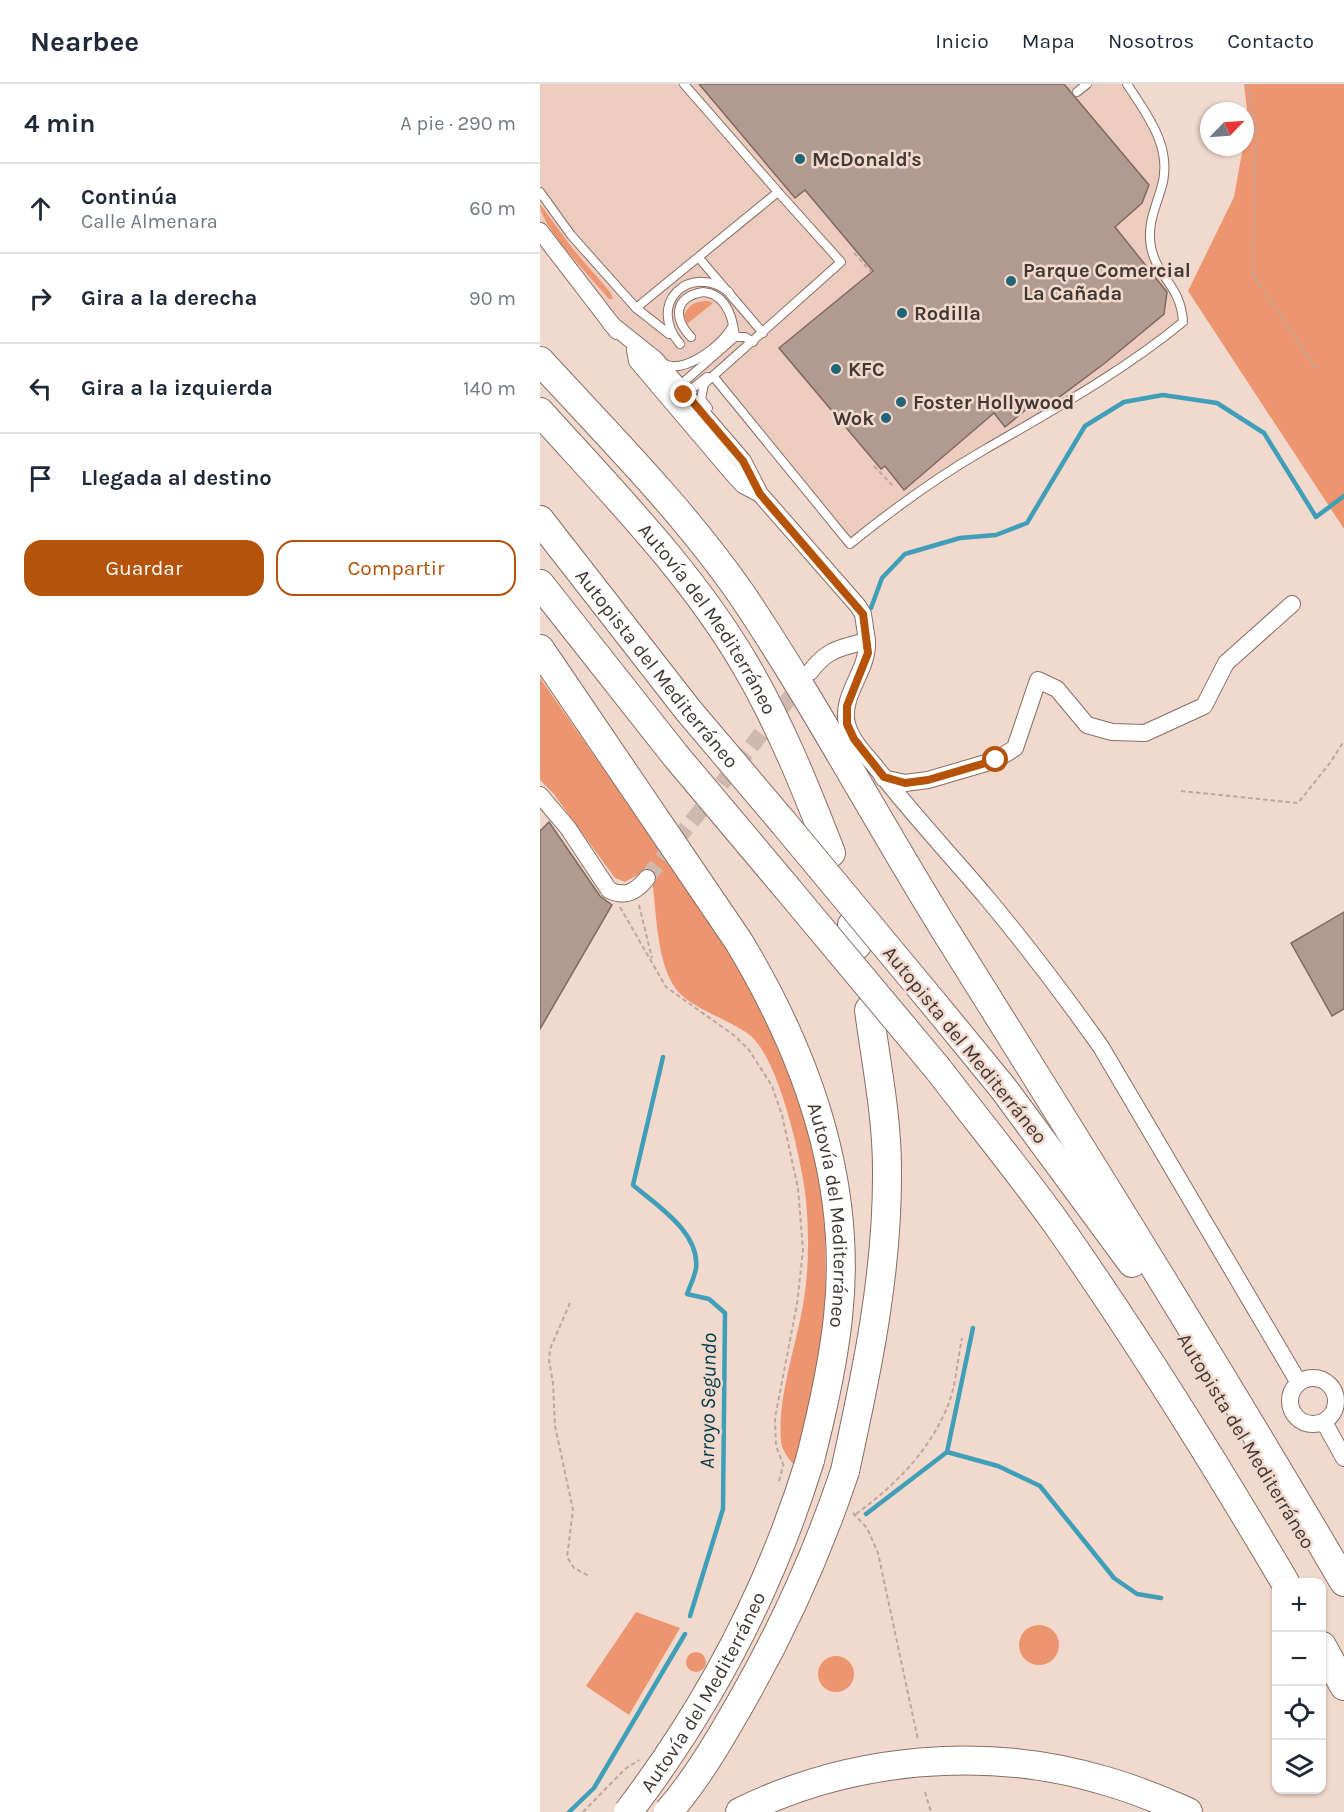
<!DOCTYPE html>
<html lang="es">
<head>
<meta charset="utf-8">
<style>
  body { margin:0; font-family:Karla,sans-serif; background:#f6f6f7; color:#1f2937 }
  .controls { position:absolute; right:18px; bottom:18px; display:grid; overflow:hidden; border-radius:12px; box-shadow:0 2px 4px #0004 }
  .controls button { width:54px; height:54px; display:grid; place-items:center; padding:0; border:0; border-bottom:2px solid #e0e1e3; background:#fff; color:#1f2937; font:30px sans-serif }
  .compass { position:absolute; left:660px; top:18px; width:54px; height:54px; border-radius:50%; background:#fff; box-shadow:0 2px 4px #0004; rotate:65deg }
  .stop { position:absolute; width:18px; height:18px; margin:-14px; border:4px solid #b45309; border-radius:50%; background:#fff }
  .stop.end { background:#b45309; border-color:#fff; box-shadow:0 2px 6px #0008 }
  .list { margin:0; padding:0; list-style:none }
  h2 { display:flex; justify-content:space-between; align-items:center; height:78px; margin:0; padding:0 24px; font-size:26px }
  h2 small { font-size:20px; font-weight:400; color:#747a83 }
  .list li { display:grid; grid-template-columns:39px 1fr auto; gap:18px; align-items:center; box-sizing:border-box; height:90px; padding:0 24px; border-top:2px solid #e0e1e3 }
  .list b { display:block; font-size:22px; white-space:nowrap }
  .list p { margin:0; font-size:20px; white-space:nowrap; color:#747a83 }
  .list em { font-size:20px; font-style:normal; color:#747a83 }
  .actions { display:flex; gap:12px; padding:18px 24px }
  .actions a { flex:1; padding:14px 0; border:2px solid #b45309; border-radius:18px; text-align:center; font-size:21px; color:#b45309 }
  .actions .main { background:#b45309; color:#fff }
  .icon { flex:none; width:33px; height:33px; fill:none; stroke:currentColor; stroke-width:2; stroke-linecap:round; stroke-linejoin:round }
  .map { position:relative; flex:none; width:804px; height:1728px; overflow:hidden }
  header { display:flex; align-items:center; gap:36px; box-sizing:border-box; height:84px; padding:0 30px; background:#fff; border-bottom:2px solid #e0e1e3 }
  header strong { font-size:28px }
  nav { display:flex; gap:33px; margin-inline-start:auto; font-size:21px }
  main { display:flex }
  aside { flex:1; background:#fff }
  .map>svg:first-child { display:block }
  .built { fill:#ecccbe }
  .green { fill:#ec956f }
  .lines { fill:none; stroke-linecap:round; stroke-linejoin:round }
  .stream { stroke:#3f9fb8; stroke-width:4.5 }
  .building { fill:#b19a90; stroke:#7f6960; stroke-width:1.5 }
  .minor-tunnel { stroke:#cfb9af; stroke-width:16; stroke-dasharray:16 8; stroke-linecap:butt }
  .service-casing { stroke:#856f66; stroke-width:10 }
  .minor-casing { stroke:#856f66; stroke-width:18 }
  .motorway-casing { stroke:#856f66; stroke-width:30 }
  .path { stroke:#bca89f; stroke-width:2; stroke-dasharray:4.5 3; stroke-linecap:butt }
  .service { stroke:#fff; stroke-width:8 }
  .minor { stroke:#fff; stroke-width:16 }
  .motorway { stroke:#fff; stroke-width:28 }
  .motorway-bridge-casing { stroke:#856f66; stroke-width:30; stroke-linecap:butt }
  .motorway-bridge { stroke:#fff; stroke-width:28 }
  .route { stroke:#b45309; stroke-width:8 }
  .poi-dot { fill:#206476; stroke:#f2d9ce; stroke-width:2 }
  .labels { text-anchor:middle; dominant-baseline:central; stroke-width:5; stroke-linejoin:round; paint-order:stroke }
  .poi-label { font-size:20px; font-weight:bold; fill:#423834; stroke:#f2d9ce; text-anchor:start }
  .street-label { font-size:20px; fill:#423834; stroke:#f2d9ce }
  .water-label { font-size:21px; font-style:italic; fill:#003b49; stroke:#f2d9ce }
</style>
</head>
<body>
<header>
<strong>Nearbee</strong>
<nav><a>Inicio</a><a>Mapa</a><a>Nosotros</a><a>Contacto</a></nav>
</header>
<main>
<aside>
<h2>4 min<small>A pie · 290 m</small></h2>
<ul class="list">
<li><svg class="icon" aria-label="ahead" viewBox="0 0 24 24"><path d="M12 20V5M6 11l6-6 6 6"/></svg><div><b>Continúa</b><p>Calle Almenara</p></div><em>60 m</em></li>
<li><svg class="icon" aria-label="right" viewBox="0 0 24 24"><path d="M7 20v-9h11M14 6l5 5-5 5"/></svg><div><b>Gira a la derecha</b></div><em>90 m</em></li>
<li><svg class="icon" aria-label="left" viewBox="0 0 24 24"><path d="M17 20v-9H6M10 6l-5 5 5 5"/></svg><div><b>Gira a la izquierda</b></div><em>140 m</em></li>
<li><svg class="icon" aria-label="arrive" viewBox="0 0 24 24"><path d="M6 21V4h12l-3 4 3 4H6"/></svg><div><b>Llegada al destino</b></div></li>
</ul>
<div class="actions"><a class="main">Guardar</a><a>Compartir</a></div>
</aside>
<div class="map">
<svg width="804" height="1728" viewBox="0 0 804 1728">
  <rect width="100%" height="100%" fill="#f2d9ce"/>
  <polygon class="built" points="0,0 587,0 608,32 626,79 612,129 612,167 635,205 643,238 605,269 442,367 310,460 173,292 146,310 71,240 0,147"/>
  <g class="green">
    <polygon points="704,0 804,0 804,445 648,207 694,113 708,35"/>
    <path d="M 0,120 L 32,164 L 70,208 L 73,215 L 69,215 C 52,194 0,143 0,120 Z"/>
    <path d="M 169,217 L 173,219 L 147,240 L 144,231 C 150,219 157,217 169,217 Z"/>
    <path d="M 0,594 L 150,809 L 198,882 L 237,950 L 277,1066 L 285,1123 L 286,1233 L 258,1384 C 250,1378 243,1368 241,1358 C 237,1313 257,1260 264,1215 C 269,1182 269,1149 266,1116 C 262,1078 240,979 212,953 C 194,937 149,924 136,905 C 116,877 117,830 112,796 L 101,789 L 85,798 L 75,794 L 13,709 L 0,696 Z"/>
    <polygon points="96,1528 140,1544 89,1631 46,1602"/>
    <circle cx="499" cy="1561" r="20"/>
    <circle cx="156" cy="1578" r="10"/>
    <circle cx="296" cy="1590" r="18"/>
  </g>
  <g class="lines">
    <g class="stream">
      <polyline points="331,524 342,494 365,470 420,454 456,451 487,439 545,342 584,318 623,311 677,319 724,349 776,433 804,412"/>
      <path d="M 123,973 L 93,1101 C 116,1121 160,1148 156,1184 C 155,1192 150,1202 147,1210 L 169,1215 L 185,1229 L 183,1425 L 150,1532"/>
      <polyline points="407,1368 433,1244"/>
      <polyline points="326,1430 407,1368 458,1382 500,1402 574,1494 597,1510 621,1514"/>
      <polyline points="29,1728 54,1704 145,1550"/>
    </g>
  </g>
  <g class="building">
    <polygon points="159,0 524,0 609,101 602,119 575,143 627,208 624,230 565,279 518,314 499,325 494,319 465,343 454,329 364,406 345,382 341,385 239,264 333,187 265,106 255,114"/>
    <polygon points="9,738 60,812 72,821 0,945 0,747"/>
    <polygon points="804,828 804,925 792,932 751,859"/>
  </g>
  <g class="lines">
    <polyline class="minor-tunnel" points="107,794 263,597"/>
    <g class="service-casing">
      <g id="service">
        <polyline points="537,8 547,0"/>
        <polyline points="0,108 31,151 96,224 238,108 144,0"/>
        <polyline points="159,174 223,249"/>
        <polyline points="96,224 129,250"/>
        <path d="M 151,253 C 133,234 134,213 163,208 C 187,210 193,234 195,253"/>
        <path d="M 140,260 C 106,220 149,178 189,208"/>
        <path d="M 124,280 C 146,290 182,261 192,243"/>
        <path d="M 173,292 L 310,460 C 352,426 397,393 444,366 C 513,326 582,288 643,238 C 641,201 617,194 611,163 C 607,141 615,125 621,105 C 634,65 608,32 587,0"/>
        <polyline points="138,303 195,253 205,253 213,258"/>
        <polyline points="144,311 167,293"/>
        <polyline points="168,324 161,315 164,300 301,178 238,108"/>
      </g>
    </g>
    <g class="minor-casing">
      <g id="minor">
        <polyline points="0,147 77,247"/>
        <path d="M 71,240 L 115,275 L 203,377 L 220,410 L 318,522 L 323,530 L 327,557 C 300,564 287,565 270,588"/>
        <polyline points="95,266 97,277 192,389 203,401 218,409"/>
        <path d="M 327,557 C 329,586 300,611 307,640 C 311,656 325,670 335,682 C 370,728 410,770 447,814 C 487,862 525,912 561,963 L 759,1299"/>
        <polyline points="343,694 365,699 388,696 456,676 475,664 498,596 517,605 547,641 572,648 605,649 664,622 686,579 752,520"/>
        <path d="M 0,711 L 28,744 L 69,806 C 85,814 97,807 107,794"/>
        <circle cx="773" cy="1317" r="23"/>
        <polyline points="784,1338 804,1374"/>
      </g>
    </g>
    <g class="motorway-casing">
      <g id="motorway">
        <path d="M 0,277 C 70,353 143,426 202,511 C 276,621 338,739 408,851 C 542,1065 676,1280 804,1498"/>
        <path id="s1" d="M 0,328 C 72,408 152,489 206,582 C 241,642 266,705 291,769"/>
        <path id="s2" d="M 0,436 L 148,626 L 242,737"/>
        <polyline points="0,500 135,671 246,803"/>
        <path id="s3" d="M 0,565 L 199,858 C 267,971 313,1099 298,1233 C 293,1281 282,1329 270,1376"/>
        <polyline points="312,841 317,861"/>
        <polyline points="395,921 463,1004 592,1179"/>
        <path d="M 398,985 C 437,1036 479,1087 517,1140 C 599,1257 673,1376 745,1498"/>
        <path d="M 305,1387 C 327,1287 348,1188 347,1085 C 347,1032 336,979 329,926"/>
        <polyline points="782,1562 804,1602"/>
        <path d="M 200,1728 C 312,1673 447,1661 566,1697 C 594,1705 621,1716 648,1728"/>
      </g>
    </g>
    <g class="path">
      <polyline points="707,0 716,45 713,191 778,287"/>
      <polyline points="314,169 331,188"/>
      <polyline points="334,382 352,401"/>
      <polyline points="641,707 758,719 790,679 804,657"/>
      <polyline points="99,821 112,874"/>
      <polyline points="80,823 126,903 195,952 209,966 232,1002 242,1031 258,1104 263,1166 257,1220 235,1334 236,1362 245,1385"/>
      <polyline points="30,1219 10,1265 9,1276 13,1299 15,1342 33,1426 27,1473 34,1484 49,1492"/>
      <polyline points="239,1397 243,1382"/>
      <polyline points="313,1429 327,1444 338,1469 378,1656"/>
      <path d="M 316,1430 C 354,1402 387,1370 406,1326 C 416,1305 417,1277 422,1254"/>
      <polyline points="385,1708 391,1728"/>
      <polyline points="43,1728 85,1685 99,1676"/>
    </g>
    <use href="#service" class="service"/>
    <use href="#minor" class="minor"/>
    <use href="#motorway" class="motorway"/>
    <g class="motorway-bridge-casing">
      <g id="motorway-bridge">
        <polyline points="242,737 395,921"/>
        <polyline points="246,803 398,985"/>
        <path id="s4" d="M 88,1728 C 169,1622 231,1503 270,1376"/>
        <path d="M 128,1728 C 158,1694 181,1653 204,1613 C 246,1539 278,1468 305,1387"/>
      </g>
    </g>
    <use href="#motorway-bridge" class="motorway-bridge"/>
  </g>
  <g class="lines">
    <polyline class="route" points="144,311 146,310 203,377 220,410 323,530 328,569 307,622 307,640 314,655 344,693 365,699 388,696 456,676"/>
  </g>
  <g class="poi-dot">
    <circle cx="260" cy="75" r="6"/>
    <circle cx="471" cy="197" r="6"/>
    <circle cx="362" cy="229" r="6"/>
    <circle cx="296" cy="285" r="6"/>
    <circle cx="361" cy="318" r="6"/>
    <circle cx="346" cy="334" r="6"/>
  </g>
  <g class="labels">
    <g class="poi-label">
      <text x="272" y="75">McDonald's</text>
      <text x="483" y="186">Parque Comercial<tspan x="483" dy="23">La Cañada</tspan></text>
      <text x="374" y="229">Rodilla</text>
      <text x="308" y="285">KFC</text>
      <text x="373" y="318">Foster Hollywood</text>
      <text x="334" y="334" text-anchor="end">Wok</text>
    </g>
    <g class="street-label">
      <text stroke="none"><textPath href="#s1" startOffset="267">Autovía del Mediterráneo</textPath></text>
      <text stroke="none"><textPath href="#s2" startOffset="189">Autopista del Mediterráneo</textPath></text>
      <text transform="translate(425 961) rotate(51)">Autopista del Mediterráneo</text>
      <text stroke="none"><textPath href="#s3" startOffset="646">Autovía del Mediterráneo</textPath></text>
      <text transform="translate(706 1357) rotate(59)">Autopista del Mediterráneo</text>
      <text stroke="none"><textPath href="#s4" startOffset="142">Autovía del Mediterráneo</textPath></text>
    </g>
    <g class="water-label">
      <text transform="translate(168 1317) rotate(-89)">Arroyo Segundo</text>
    </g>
  </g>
</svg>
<div class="controls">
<button>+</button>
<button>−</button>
<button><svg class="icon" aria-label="locate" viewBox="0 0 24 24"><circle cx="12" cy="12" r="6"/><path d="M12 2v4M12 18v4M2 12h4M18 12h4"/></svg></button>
<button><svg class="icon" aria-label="layers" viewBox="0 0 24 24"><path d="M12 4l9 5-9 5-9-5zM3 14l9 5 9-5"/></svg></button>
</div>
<svg class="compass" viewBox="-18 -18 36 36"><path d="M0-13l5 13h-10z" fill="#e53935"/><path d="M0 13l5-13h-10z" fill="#747a83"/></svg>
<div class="stop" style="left:456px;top:676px"></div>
<div class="stop end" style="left:144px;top:311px"></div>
</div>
</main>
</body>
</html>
